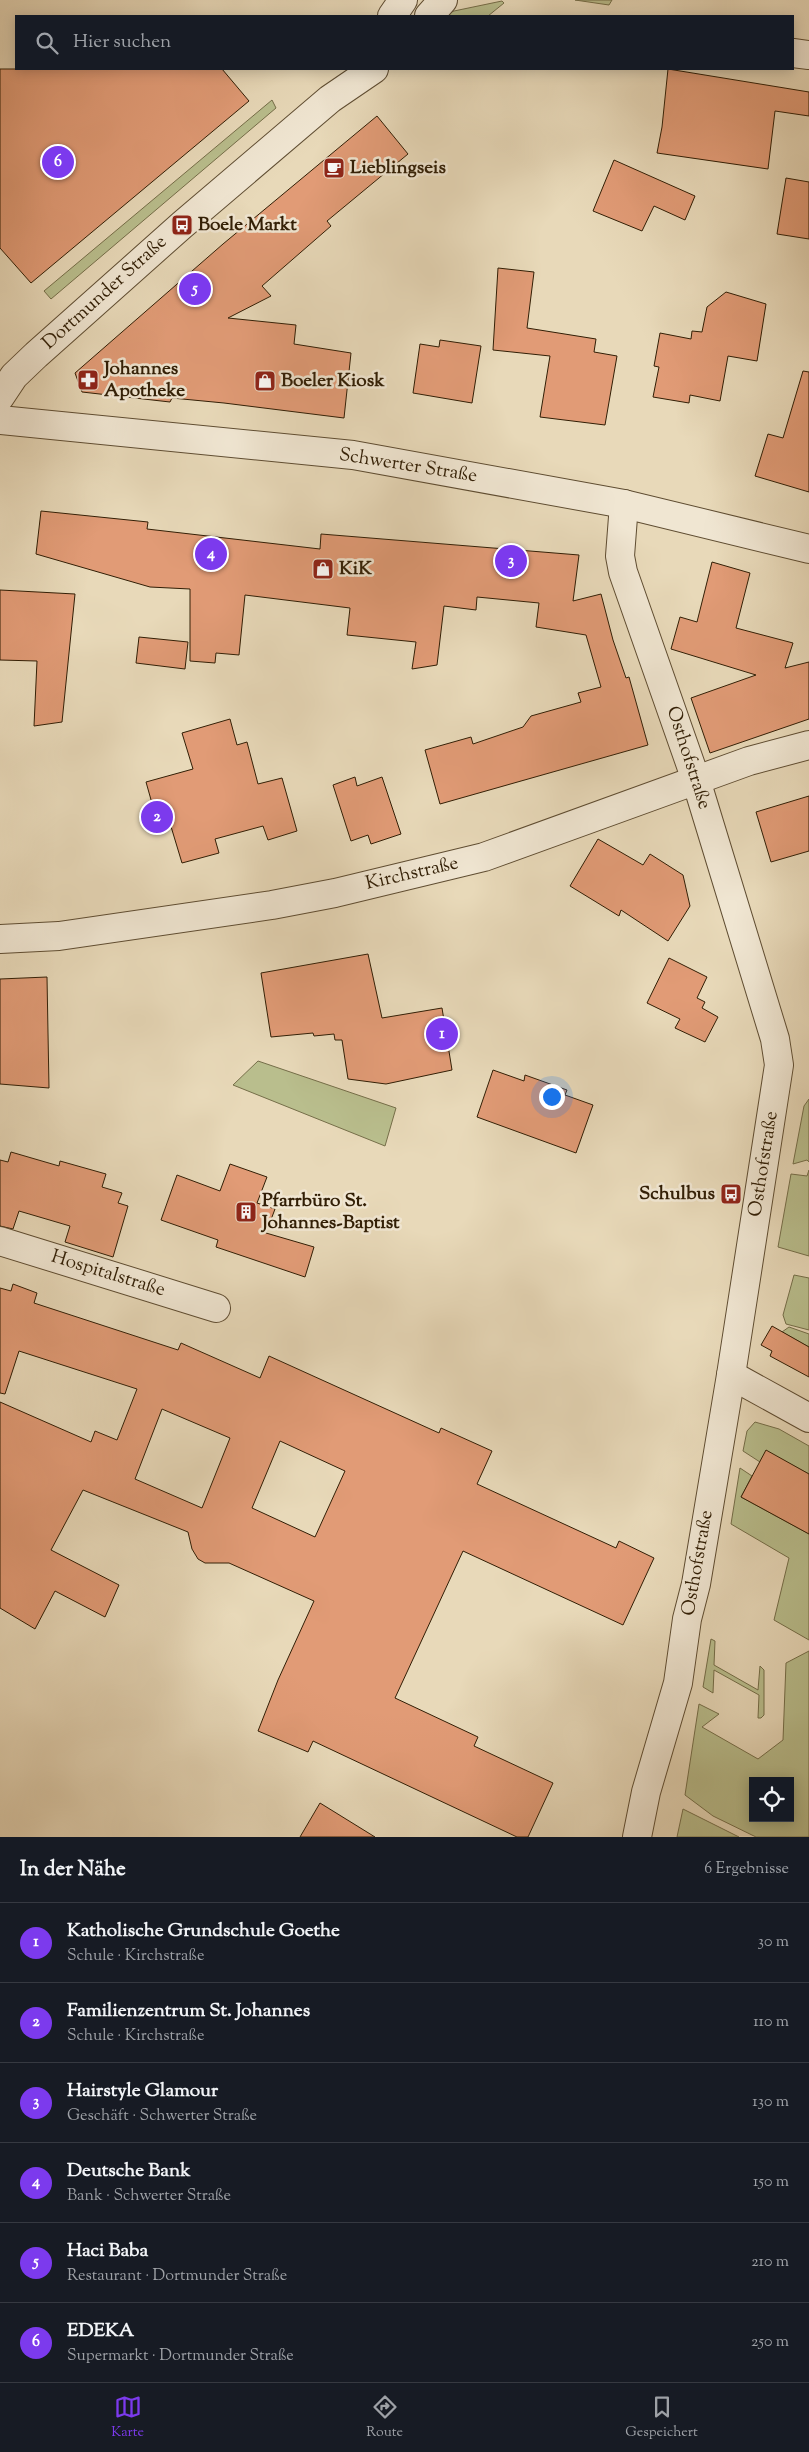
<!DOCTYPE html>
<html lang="de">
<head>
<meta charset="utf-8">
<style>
  body { margin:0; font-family:"Sorts Mill Goudy",serif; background:#242831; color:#f1f3f6 }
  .controls { position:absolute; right:15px; bottom:15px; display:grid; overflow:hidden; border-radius:0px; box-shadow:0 2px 12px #0003 }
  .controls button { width:45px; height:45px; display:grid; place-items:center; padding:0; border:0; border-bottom:1px solid #363941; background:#171b24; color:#f1f3f6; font:25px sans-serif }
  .you { position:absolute; left:551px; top:1096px; width:18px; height:18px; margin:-12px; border:4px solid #fff; border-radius:50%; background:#1a73e8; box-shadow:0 0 0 8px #1a73e833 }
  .badge { display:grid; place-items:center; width:32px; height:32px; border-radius:50%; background:#7c3aed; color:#fff; font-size:16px; font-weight:700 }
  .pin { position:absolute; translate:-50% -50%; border:2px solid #fff; box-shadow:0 1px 5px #0006 }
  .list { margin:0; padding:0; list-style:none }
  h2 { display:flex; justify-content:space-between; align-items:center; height:65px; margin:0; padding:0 20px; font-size:21px }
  h2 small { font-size:16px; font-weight:400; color:#9ea1a6 }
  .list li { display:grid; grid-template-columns:32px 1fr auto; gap:15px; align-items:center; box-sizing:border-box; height:80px; padding:0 20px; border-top:1px solid #363941 }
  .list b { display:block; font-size:19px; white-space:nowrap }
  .list p { margin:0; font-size:16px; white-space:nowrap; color:#9ea1a6 }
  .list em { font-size:16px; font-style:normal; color:#9ea1a6 }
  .icon { flex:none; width:28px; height:28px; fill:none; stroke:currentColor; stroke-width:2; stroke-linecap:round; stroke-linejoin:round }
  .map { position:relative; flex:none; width:809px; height:1837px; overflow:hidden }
  .search { position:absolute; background:#171b24; box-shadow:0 2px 12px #0003; left:15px; right:15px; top:15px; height:55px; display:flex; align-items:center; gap:12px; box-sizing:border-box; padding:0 18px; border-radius:0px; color:#9ea1a6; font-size:19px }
  .sheet { height:545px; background:#171b24 }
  nav { display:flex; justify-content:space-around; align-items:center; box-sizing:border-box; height:70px; border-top:1px solid #363941; background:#171b24; font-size:14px; color:#9ea1a6 }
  nav a { display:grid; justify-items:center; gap:2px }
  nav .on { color:#7c3aed }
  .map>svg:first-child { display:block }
  .green { fill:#b9be8d; stroke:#756e49; fill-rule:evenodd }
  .building { fill:#e19b76; stroke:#311e05; fill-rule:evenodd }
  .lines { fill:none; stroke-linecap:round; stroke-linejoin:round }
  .minor-casing { stroke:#5f4d32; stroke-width:30 }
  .minor { stroke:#f0e6d2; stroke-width:28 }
  .labels { text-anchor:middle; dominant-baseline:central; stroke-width:5; stroke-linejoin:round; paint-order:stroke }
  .poi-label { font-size:19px; font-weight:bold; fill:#311e05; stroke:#f0e6d2; text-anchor:start }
  .street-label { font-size:19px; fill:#311e05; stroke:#f0e6d2 }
</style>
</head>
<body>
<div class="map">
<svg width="809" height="1837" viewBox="0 0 809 1837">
  <rect width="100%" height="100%" fill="#e8d9b9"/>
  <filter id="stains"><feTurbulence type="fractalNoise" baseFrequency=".004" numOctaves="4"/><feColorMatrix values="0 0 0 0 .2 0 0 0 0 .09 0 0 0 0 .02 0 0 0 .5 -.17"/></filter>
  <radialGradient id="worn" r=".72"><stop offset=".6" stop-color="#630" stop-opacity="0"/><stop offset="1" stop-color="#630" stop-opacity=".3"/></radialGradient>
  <g class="green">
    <polygon points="575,0 612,0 609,5"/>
    <polygon points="502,1 504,3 488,16 442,16 454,11"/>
    <polygon points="272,100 276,108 51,299 44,291"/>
    <polygon points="258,1061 396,1108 385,1146 233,1085"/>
    <polygon points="809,1099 809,1162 807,1160 793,1164 804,1106"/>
    <polygon points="809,1170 809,1256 778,1247 791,1174 807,1176"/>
    <polygon points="794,1275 809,1278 809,1330 786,1324 783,1315"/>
    <polygon points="789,1327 809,1334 809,1347 782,1332"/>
    <polygon points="755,1422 779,1429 809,1446 809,1474 766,1451 760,1462 743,1451 747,1431"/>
    <polygon points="740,1468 752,1476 741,1497 809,1534 809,1640 774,1620 789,1558 731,1524"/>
    <polygon points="711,1639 715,1641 714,1665 758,1690 760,1666 764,1670 764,1715 761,1718 758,1718 759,1695 714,1670 713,1693 703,1687"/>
    <path d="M 809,1651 L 809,1837 L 756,1837 L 713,1816 L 685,1795 L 699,1704 L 719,1714 L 702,1727 L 758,1759 L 783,1740 L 786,1663 ZM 753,1781 L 790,1781 L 790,1818 L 753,1818 Z"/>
    <polygon points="683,1809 739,1837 677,1837"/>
  </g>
  <g class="building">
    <polygon points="0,69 222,69 249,101 31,283 0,248"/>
    <polygon points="668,69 809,92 809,116 775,111 768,169 657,153 662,127"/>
    <polygon points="377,116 408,154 327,221 331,226 262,286 271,296 228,318 296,325 294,344 351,353 344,418 224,403 172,398 170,402 82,392 75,373 223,244"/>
    <polygon points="614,160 695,196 685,220 654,206 642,231 593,211"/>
    <polygon points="786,178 809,182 809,239 777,234"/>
    <polygon points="498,268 534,272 527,328 596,339 594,352 617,356 605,425 540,417 550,356 493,350"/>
    <polygon points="726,292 766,304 757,361 728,356 720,401 690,395 689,403 653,397 659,367 654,366 660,333 691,339 692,331 702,332 707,307"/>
    <polygon points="440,340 481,346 472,403 413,393 420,344 439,347"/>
    <polygon points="803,371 809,372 809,492 755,476 768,434 783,438"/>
    <polygon points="41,511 148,522 147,529 320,549 321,534 579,555 573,601 601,594 613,640 626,678 629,677 648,745 440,804 425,750 471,737 473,744 523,727 531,716 581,702 578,693 601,687 586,635 536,627 539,603 477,597 476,610 444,606 437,665 412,669 416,642 347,635 350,608 245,595 239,655 216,653 215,663 190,661 190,589 150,587 36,554"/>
    <polygon points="712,562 750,573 736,628 793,643 785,668 809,662 809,719 710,753 691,698 756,675 671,649 680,617 697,622"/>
    <polygon points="0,590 75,594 62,722 34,726 37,661 0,660"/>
    <polygon points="139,637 188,642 185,669 136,663"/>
    <polygon points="230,719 237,745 247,742 258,784 282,778 297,831 268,840 263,826 215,839 219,853 182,863 166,810 155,814 146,782 193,769 182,733"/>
    <polygon points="355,777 357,786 382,777 401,834 371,844 368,835 351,841 333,785"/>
    <polygon points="809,796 809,851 771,862 756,812"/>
    <polygon points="598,839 643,865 650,854 683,875 690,906 668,941 621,910 619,916 570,886"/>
    <polygon points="368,954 382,1018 442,1008 452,1070 386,1084 348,1079 342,1040 335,1040 334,1034 314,1036 313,1033 271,1037 261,973"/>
    <polygon points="669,958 707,977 697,998 705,1002 702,1008 718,1017 705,1042 675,1028 680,1019 647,1003"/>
    <polygon points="47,977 49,1088 0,1084 0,979"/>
    <polygon points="493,1070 524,1081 525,1075 567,1090 565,1095 593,1105 576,1153 477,1117"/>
    <polygon points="11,1152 59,1166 60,1161 106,1174 102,1187 122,1193 118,1203 128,1206 113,1257 65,1242 70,1226 19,1211 13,1229 0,1226 0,1160 8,1162"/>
    <polygon points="230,1164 267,1177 257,1203 275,1209 266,1233 314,1247 305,1277 216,1247 218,1240 161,1220 177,1175 220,1191"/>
    <path d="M 13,1284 L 37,1293 L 34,1303 L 178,1350 L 181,1343 L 260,1378 L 269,1356 L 439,1433 L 441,1428 L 492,1451 L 477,1484 L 616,1548 L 619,1541 L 654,1558 L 623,1625 L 463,1551 L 395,1698 L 478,1737 L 474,1746 L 553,1783 L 528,1837 L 517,1837 L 313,1741 L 308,1752 L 258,1731 L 278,1680 L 314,1601 L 229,1563 L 205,1563 L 198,1559 L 192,1549 L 188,1532 L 83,1490 L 51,1550 L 119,1585 L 105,1617 L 55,1591 L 35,1629 L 0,1608 L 0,1402 L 91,1442 L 95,1431 L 117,1440 L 137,1389 L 19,1351 L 5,1394 L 0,1393 L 0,1288 L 11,1291 ZM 162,1409 L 230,1438 L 202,1508 L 135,1479 ZM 280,1441 L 345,1471 L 315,1537 L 252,1508 Z"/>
    <polygon points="772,1326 809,1347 809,1377 770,1356 772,1351 761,1345"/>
    <polygon points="766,1450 809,1474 809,1534 741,1497"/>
    <polygon points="320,1803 375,1837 300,1837"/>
  </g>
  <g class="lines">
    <g class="minor-casing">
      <g id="minor">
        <polyline points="392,16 403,0"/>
        <polyline points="429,16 443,0"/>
        <polyline points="793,53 809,55"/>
        <polyline points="0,397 14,376 36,355 182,225 330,99 374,69"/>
        <polyline points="0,420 353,455 624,504 809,549"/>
        <polyline points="624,504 620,556 623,572 696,780 775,1039 779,1065 731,1375 696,1584 687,1619 678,1683 646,1792 637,1837"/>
        <polyline points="0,939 59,936 272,905 335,893 484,857 749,761 809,745"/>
        <polyline points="0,1241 216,1308"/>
        <polyline points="731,1375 809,1418"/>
      </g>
    </g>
    <use href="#minor" class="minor"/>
  </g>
  <defs>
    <g id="cafe-square" transform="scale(1.125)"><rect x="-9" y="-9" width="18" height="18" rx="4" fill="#8f2418" stroke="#f0e6d2"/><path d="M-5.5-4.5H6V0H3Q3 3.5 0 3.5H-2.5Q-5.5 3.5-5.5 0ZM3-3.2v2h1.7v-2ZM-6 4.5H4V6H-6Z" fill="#fff"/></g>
    <g id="bus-square" transform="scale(1.125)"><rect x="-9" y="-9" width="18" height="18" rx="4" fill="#8f2418" stroke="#f0e6d2"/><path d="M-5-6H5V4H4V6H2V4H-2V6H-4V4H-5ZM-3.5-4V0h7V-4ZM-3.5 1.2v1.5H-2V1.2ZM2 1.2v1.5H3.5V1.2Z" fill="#fff"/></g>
    <g id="pharmacy-square" transform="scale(1.125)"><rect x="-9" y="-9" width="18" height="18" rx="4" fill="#8f2418" stroke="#f0e6d2"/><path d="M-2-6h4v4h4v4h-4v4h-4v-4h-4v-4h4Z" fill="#fff"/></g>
    <g id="shop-square" transform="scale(1.125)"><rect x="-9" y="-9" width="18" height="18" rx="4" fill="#8f2418" stroke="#f0e6d2"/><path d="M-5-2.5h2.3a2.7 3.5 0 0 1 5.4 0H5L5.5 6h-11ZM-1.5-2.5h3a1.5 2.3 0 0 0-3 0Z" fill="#fff"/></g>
    <g id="building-square" transform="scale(1.125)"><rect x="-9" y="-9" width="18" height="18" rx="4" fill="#8f2418" stroke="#f0e6d2"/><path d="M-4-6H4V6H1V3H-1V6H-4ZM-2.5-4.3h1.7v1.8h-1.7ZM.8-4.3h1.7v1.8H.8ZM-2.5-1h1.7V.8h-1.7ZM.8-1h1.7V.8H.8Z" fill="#fff"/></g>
  </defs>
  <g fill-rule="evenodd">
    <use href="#cafe-square" x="334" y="168"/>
    <use href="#bus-square" x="182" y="225"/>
    <use href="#pharmacy-square" x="88" y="380"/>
    <use href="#shop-square" x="265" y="381"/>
    <use href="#shop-square" x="323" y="569"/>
    <use href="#bus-square" x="731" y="1194"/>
    <use href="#building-square" x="246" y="1212"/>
  </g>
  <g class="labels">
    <g class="poi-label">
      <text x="350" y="168">Lieblingseis</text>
      <text x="198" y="225">Boele Markt</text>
      <text x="104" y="369">Johannes<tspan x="104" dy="22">Apotheke</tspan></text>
      <text x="281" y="381">Boeler Kiosk</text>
      <text x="339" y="569">KiK</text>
      <text x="715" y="1194" text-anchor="end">Schulbus</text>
      <text x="262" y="1201">Pfarrbüro St.<tspan x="262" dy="22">Johannes-Baptist</tspan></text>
    </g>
    <g class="street-label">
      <text transform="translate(105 293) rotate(-42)">Dortmunder Straße</text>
      <text transform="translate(408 466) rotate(9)">Schwerter Straße</text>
      <text transform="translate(688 758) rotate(72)">Osthofstraße</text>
      <text transform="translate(412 874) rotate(-13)">Kirchstraße</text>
      <text transform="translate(764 1164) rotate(-81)">Osthofstraße</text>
      <text transform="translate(108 1274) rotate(17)">Hospitalstraße</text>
      <text transform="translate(698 1563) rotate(-80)">Osthofstraße</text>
    </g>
  </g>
  <rect width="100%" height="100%" filter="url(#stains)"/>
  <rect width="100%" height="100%" fill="url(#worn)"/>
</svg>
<div class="controls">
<button><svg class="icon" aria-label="locate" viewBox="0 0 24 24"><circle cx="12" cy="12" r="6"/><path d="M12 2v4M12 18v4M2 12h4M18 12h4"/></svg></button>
</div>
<div class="you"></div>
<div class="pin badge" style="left:442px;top:1034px">1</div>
<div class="pin badge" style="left:157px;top:817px">2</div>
<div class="pin badge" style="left:511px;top:561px">3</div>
<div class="pin badge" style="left:211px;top:554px">4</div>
<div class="pin badge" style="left:195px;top:289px">5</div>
<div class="pin badge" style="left:58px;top:162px">6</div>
<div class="search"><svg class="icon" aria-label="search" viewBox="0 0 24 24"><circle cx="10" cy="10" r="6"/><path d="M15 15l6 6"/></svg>Hier suchen</div>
</div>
<section class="sheet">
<h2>In der Nähe<small>6 Ergebnisse</small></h2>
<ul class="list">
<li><span class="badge">1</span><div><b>Katholische Grundschule Goethe</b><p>Schule · Kirchstraße</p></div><em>30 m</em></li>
<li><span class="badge">2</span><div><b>Familienzentrum St. Johannes</b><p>Schule · Kirchstraße</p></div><em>110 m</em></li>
<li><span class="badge">3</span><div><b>Hairstyle Glamour</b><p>Geschäft · Schwerter Straße</p></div><em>130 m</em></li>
<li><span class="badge">4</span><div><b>Deutsche Bank</b><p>Bank · Schwerter Straße</p></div><em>150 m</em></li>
<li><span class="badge">5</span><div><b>Haci Baba</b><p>Restaurant · Dortmunder Straße</p></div><em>210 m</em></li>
<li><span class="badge">6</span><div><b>EDEKA</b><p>Supermarkt · Dortmunder Straße</p></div><em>250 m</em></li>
</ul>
</section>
<nav>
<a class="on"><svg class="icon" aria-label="map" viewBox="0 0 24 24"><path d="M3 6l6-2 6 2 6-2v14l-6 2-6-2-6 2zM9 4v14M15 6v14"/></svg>Karte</a>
<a><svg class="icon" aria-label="directions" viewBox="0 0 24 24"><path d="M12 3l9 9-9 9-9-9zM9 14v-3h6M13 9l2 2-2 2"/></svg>Route</a>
<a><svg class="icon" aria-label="saved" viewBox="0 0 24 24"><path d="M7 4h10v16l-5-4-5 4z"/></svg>Gespeichert</a>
</nav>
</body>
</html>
